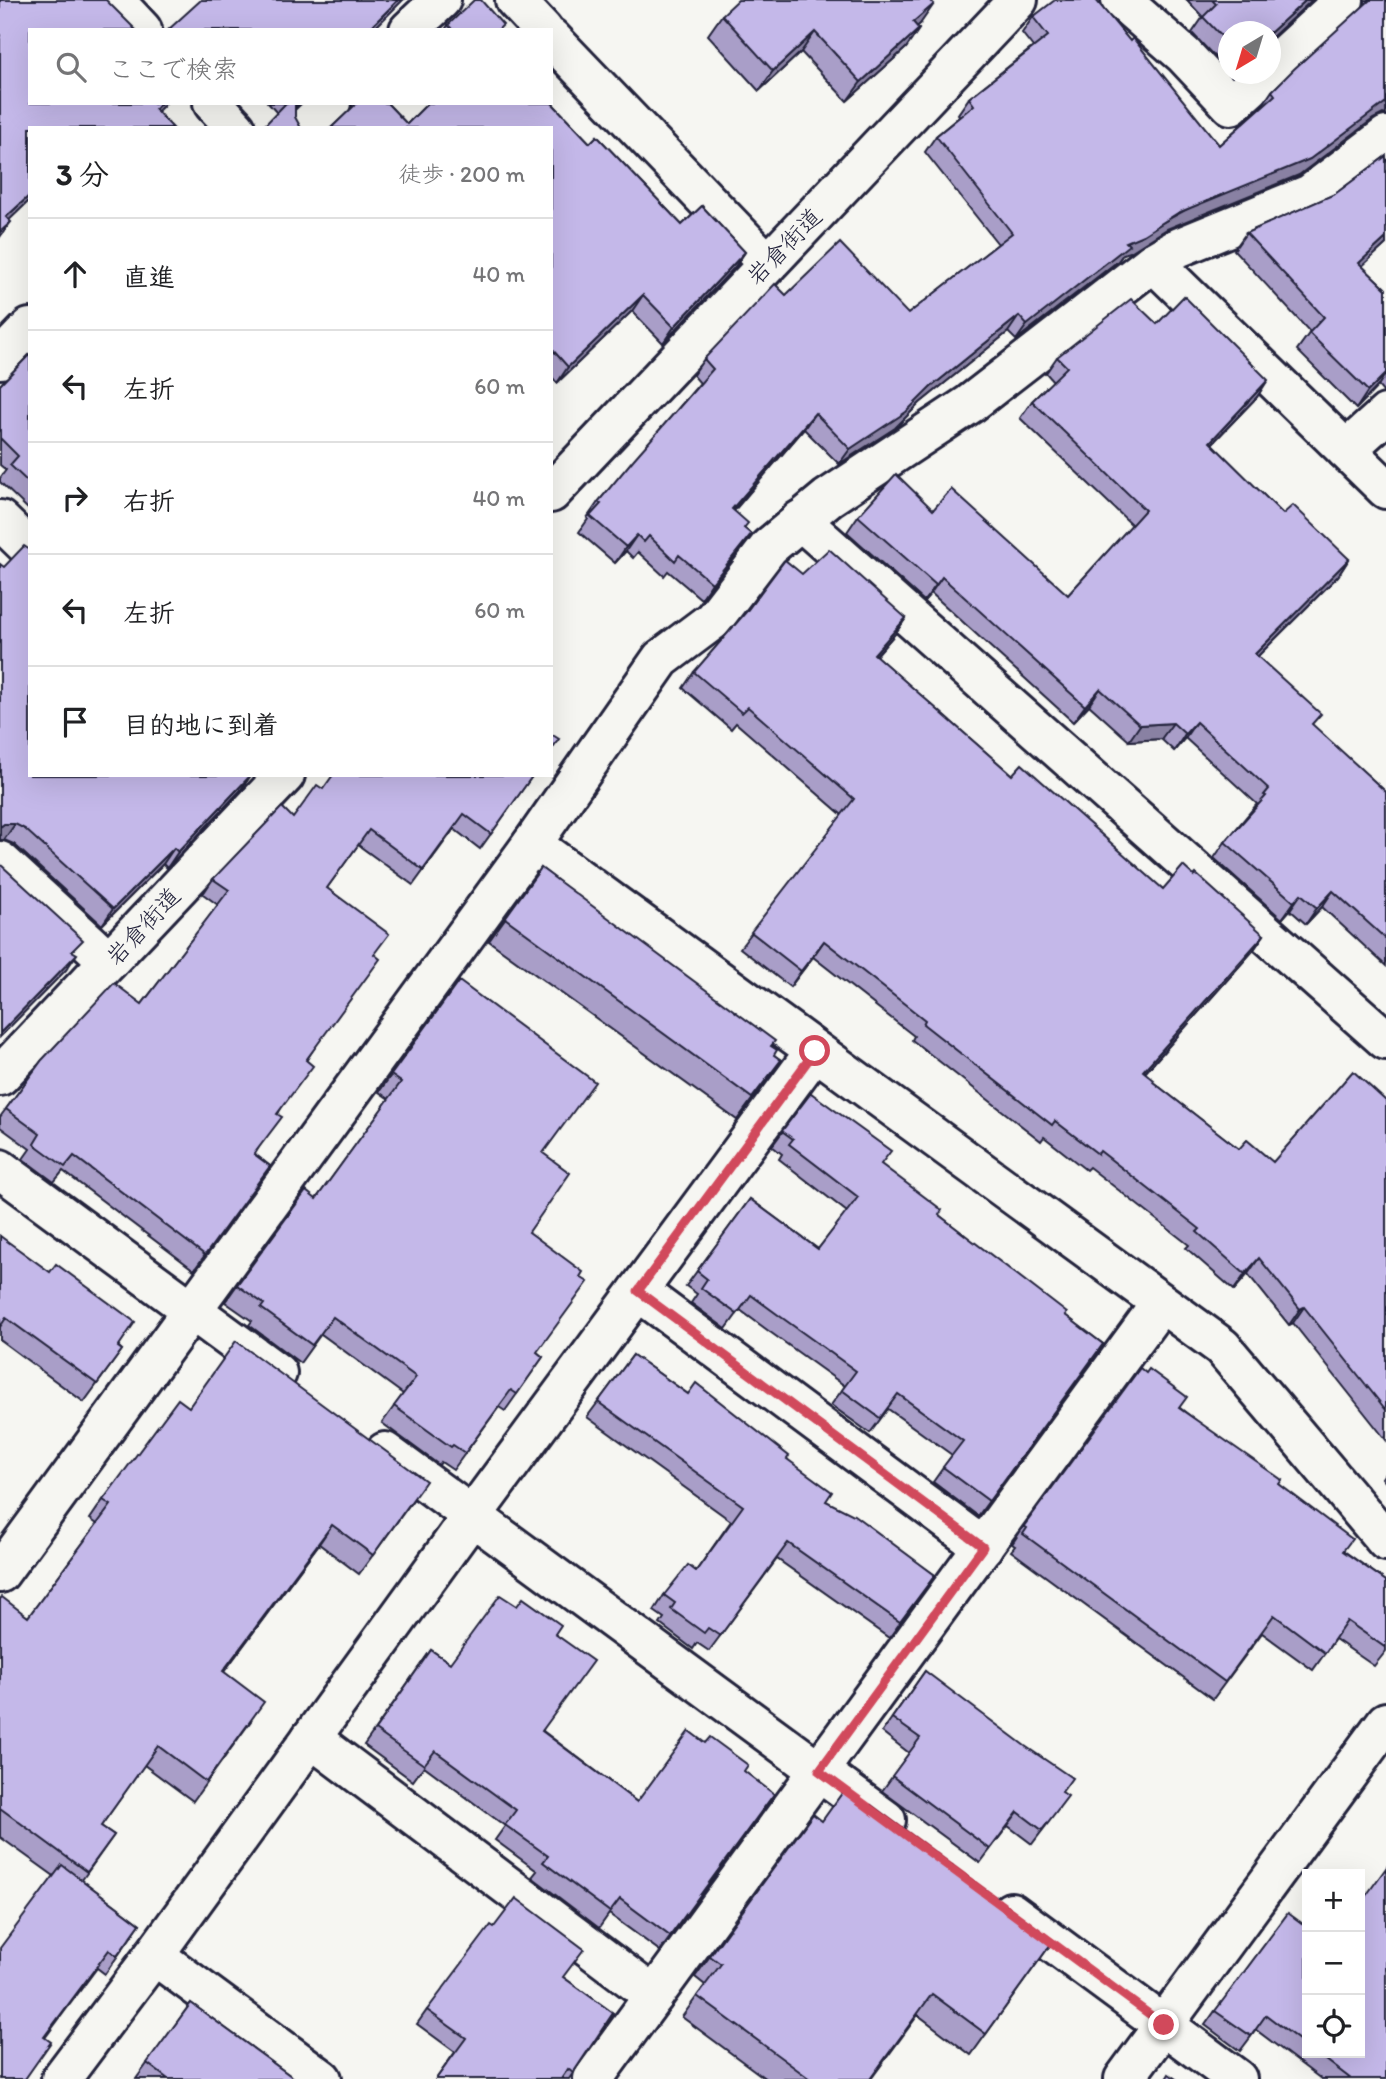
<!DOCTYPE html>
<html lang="ja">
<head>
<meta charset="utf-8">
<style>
  body { margin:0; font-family:Itim,"Klee One",sans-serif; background:#f6f6f6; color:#202124 }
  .controls { position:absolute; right:21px; bottom:21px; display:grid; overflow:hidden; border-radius:0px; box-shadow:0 7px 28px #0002 }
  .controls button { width:63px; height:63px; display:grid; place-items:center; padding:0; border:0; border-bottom:2px solid #e0e0e0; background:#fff; color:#202124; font:35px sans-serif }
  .compass { position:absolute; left:1218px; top:21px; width:63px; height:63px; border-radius:50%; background:#fff; box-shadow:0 7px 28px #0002; rotate:218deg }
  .stop { position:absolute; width:21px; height:21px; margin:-16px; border:5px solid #d1495b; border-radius:50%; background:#fff }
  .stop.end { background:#d1495b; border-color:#fff; box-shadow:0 2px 7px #0008 }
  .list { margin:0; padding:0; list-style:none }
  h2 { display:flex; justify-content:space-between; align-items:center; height:91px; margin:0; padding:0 28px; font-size:30px }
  h2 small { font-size:23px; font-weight:400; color:#757577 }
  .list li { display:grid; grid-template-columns:46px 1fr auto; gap:21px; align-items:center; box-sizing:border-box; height:112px; padding:0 28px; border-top:2px solid #e0e0e0 }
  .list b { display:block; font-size:26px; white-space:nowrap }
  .list em { font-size:23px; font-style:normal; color:#757577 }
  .icon { flex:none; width:38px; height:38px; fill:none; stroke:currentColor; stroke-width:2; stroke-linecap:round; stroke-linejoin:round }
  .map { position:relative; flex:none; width:1386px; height:2079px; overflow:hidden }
  .search { position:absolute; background:#fff; box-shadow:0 7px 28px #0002; left:28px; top:28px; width:525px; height:77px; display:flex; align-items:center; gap:18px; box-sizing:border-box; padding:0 24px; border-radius:0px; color:#757577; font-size:26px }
  .panel { position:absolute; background:#fff; box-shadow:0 7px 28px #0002; left:28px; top:126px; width:525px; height:651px; border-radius:0px }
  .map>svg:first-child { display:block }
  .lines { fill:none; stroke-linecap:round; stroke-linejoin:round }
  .street-casing { stroke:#22223b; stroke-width:44 }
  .street { stroke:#f6f6f2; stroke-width:38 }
  .wall { fill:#a99ec8; stroke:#22223b; stroke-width:2 }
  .shaded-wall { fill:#8981a3; stroke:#22223b; stroke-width:2 }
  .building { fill:#c4b8e9; stroke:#22223b; stroke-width:2 }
  .route { stroke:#d1495b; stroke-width:9 }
  .labels { text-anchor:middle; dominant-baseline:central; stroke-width:5; stroke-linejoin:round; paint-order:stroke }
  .street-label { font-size:24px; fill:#22223b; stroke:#f6f6f2 }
</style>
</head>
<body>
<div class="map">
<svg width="1386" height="2079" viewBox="0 0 1386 2079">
  <rect width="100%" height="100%" fill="#f6f6f2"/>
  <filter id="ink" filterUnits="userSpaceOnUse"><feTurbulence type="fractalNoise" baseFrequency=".0143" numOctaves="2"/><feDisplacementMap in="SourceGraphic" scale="14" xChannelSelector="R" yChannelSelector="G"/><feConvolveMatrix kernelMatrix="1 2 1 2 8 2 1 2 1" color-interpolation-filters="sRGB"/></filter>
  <g filter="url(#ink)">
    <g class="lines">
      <g class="street-casing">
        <g id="street">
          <polyline points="114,0 142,30"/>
          <polyline points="515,0 543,30"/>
          <polyline points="1121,0 1184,55 1231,105 1265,74"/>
          <polyline points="409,30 441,0"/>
          <polyline points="551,38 767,263"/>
          <polyline points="1270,68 1344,0"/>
          <polyline points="213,103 236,128"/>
          <polyline points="305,128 331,103"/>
          <polyline points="1153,262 1175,249 1310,194 1386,136"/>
          <polyline points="0,359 30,328"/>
          <polyline points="1346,450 1386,414"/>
          <polyline points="1386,489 1153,262 970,404 828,498 769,547 713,620 661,659 532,844 1222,1347 1386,1541"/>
          <polyline points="551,493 1018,0"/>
          <polyline points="0,520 30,549"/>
          <polyline points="800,520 1386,1040"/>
          <polyline points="0,861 109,961"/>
          <polyline points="0,1076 285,775"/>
          <polyline points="0,1169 277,1373"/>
          <polyline points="638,1291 983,1547"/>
          <polyline points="385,1452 886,1820"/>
          <polyline points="0,1573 532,844"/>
          <polyline points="311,1738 654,1996"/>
          <polyline points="1011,1912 1237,2079"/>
          <polyline points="154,1955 322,2079"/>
          <polyline points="61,2079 154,1955 472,1516 815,1051"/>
          <polyline points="593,2079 1161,1303"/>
          <polyline points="1124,2079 1386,1722"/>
        </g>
      </g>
      <use href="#street" class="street"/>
    </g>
    <g class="wall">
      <polygon points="1187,0 1312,0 1270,39 1270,32 1228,32 1228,71 1192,33 1203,17"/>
      <polygon points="1365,0 1386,0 1386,115 1383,114 1373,119 1299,175 1167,229 1132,251 1123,254 1118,261 1016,340 1008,332 920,403 895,428 839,464 804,429 734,511 744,529 739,550 701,599 668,571 664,576 638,552 633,558 626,551 615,563 579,532 588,519 587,518 598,502 700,383 693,375 704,359 786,295 908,314 998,244 925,152 936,136 960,116 958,114 969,98 1033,47 1022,33 1033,17 1130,41 1219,145 1261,107 1272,91 1365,5"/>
      <polygon points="722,15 920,24 917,26 919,29 906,48 847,101 801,52 759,91 708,35"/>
      <polygon points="448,25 500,30 445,30"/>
      <polygon points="551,102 590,143 597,136 682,225 702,206 745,252 734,268 663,343 632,311 557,383 551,376 551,128 331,128 352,108 352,103 387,103 407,124 428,103 551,103"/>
      <polygon points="268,103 299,103 295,107 277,113"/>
      <polygon points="1386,156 1386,244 1362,266 1386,289 1386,393 1384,393 1378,386 1356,409 1297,350 1310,332 1234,250 1246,233 1335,194"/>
      <polygon points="1157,324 1257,397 1212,444 1283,514 1349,559 1338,576 1258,656 1313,726 1386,792 1386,966 1322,907 1306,924 1290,910 1282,919 1214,858 1225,842 1257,804 1185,738 1174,751 1161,739 1129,741 1089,705 1073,722 931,593 924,601 847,532 858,516 933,510 1068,595 1132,525 1020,418 1032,401 1053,381 1046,373 1057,357"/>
      <polygon points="30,354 30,511 0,482 0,478 6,470 0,465 0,385"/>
      <polygon points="4,567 30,775 251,775 240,791 167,868 163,864 102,925 14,844 4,840"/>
      <polygon points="802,574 906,618 895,634 876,656 1012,775 1163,889 1264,935 1253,951 1145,1073 1153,1082 1239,1149 1273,1162 1386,1101 1386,1440 1293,1323 1289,1325 1248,1274 1234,1290 1186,1248 1189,1245 1089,1167 1086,1170 1044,1137 1041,1141 912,1040 914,1036 813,957 790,987 740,948 842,815 736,723 731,729 683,688 694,672"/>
      <polygon points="533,775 480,849 454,829 413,885 358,845 327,888 374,955 306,1061 278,1114 255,1154 270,1166 194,1270 63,1171 54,1182 23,1159 30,1149 0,1127 0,1117 42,1060 142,1004 218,905 203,894 213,879 293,818 323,789"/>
      <polygon points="541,868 772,1046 774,1055 781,1060 737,1120 489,941"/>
      <polygon points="459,981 543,1153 529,1232 537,1352 543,1357 505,1411 499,1407 453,1470 441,1462 439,1465 382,1423 403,1394 321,1334 300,1363 249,1325 252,1321 225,1302 237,1285 316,1199 389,1099 379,1092"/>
      <polygon points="811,1093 881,1165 939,1215 1065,1315 1103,1344 978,1516 933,1482 952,1455 888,1409 870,1433 831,1405 845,1386 770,1332 740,1310 726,1329 691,1303 697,1294 686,1286 750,1199 818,1249 847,1212 779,1159 782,1154 772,1146"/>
      <polygon points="0,1236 122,1350 84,1402 0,1340"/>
      <polygon points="633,1355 688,1394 787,1459 826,1501 935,1575 889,1638 777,1559 709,1651 697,1643 693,1649 660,1624 664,1618 654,1611 664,1595 696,1571 731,1521 587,1417"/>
      <polygon points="189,1407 413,1500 359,1574 319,1544 224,1672 251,1721 193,1801 144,1765 101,1826 114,1835 82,1880 140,1924 105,1974 97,1968 45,2038 25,2079 54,1876 0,1837 0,1599 28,1617 97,1524 90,1519 103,1500"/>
      <polygon points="1180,1408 1279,1484 1344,1551 1386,1581 1386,1651 1374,1666 1335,1639 1313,1670 1262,1633 1213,1699 1011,1551 1015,1546 1012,1544 1024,1526"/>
      <polygon points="1386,1472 1386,1483 1382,1478"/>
      <polygon points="555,1634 543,1731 637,1802 744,1771 763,1809 660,1951 609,1914 599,1928 532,1877 537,1871 495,1840 505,1826 424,1766 413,1781 364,1745 431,1650 450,1663"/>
      <polygon points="925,1671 1062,1792 1058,1810 1032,1844 1008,1826 980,1863 882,1791 909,1753 882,1732"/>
      <polygon points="822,1821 1053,1941 971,2055 918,2015 871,2079 766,2079 682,2017 705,1985 695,1977 710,1956"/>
      <polygon points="1307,1927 1307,2053 1360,2053 1386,2079 1321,2079 1256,2030 1240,2051 1205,2025 1215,2011"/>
      <polygon points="563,1977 613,2013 569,2079 436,2079 455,2052 417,2024 427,2010"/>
      <polygon points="191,2003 295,2079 136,2079"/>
    </g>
    <g class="shaded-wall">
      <polygon points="398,0 403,0 373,30 368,30"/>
      <polygon points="1306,0 1312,0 1270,39 1270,33"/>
      <polygon points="934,4 920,24 900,42 913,22"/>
      <polygon points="919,29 906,48 847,101 861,82"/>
      <polygon points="815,32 801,52 759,91 773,71"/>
      <polygon points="1386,102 1386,115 1383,114 1373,119 1299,175 1167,229 1132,251 1123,254 1118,261 1016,340 1027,325 1126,242"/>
      <polygon points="161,103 166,103 144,125 155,109"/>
      <polygon points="30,195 30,200 0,229 6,217"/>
      <polygon points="11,222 0,237 0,232"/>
      <polygon points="1386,238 1386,244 1347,280 1359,263"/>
      <polygon points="745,252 734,268 663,343 674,327"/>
      <polygon points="643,295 632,311 557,383 568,367"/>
      <polygon points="1019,316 1008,332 920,403 895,428 839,464 850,449 931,387"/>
      <polygon points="1386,373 1378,386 1356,409 1368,391"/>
      <polygon points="1268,380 1257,397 1198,458 1210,442"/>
      <polygon points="815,413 804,429 721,525 732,509"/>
      <polygon points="751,534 739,550 701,599 712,583"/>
      <polygon points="637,535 626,551 615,563 626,547"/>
      <polygon points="1349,559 1338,576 1244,670 1255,654"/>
      <polygon points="942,577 931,593 924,601"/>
      <polygon points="906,618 895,634 863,670 874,654"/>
      <polygon points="1100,689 1089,705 1073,722 1085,706"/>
      <polygon points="1196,722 1185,738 1174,751 1185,734"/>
      <polygon points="1173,723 1161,739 1129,741 1140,725"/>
      <polygon points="251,775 240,791 167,868 178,852"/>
      <polygon points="4,824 15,824 4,840 0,840 0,827"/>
      <polygon points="174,848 163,864 102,925 113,909"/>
      <polygon points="1333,891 1322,907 1306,924 1317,908"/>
      <polygon points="1301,894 1290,910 1282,919 1294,902"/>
      <polygon points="1264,935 1253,951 1132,1087 1143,1071"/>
      <polygon points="824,941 813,957 790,987 801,971"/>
      <polygon points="77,954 66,970 0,1037 0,1033"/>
      <polygon points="1259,1258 1248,1274 1234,1290 1245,1274"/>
      <polygon points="1304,1307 1293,1323 1289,1325 1300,1309"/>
      <polygon points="332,1525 319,1544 210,1690 223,1671"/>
    </g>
    <g class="building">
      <polygon points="0,0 106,0 136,30 30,30 30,103 161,103 155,109 173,128 30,128 30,195 6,217 11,222 0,232"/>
      <polygon points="201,0 398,0 368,30 168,30"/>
      <polygon points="474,0 481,0 503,25 498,30 453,30 448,25"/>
      <polygon points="738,0 930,0 934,4 913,22 919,29 861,82 815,32 773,71 722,15"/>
      <polygon points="1055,0 1096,0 1130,41 1133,38 1219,145 1275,95 1272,91 1294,69 1370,0 1386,0 1386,102 1310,159 1178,213 1143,235 1126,242 1129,245 1027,325 1019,316 931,387 906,412 850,449 815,413 732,509 748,523 744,528 751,534 712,583 679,555 675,561 649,536 644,542 637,535 626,547 590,516 601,504 598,502 633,460 713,369 704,359 775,284 786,295 840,243 908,314 1012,233 936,136 974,105 969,98 1048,36 1033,17"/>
      <polygon points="1212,0 1306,0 1270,33 1270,32 1228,32 1228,43 1203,17 1216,4"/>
      <polygon points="551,102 590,143 597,136 682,225 702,206 745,252 674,327 643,295 568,367 551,348 551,128 331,128 357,103 387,103 407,124 428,103 551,103"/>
      <polygon points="286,103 297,103 295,105 295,117 301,128 262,128"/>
      <polygon points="1386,156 1386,238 1359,263 1386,289 1386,373 1368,391 1309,333 1324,317 1246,233 1335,194"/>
      <polygon points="1184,296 1268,380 1210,442 1283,514 1293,505 1349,559 1255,654 1321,714 1312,724 1386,792 1386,939 1333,891 1317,908 1301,894 1294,902 1225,842 1266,796 1264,795 1269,789 1196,722 1185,734 1173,723 1140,725 1100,689 1085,706 942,577 936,585 858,516 896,474 933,510 951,489 1068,595 1145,510 1032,401 1067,367 1057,357 1131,299 1157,324"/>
      <polygon points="30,354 30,484 10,465 18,456 0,438 0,385"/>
      <polygon points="24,546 30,550 30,775 251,775 178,852 174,848 113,909 25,829 15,824 4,824 0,827 0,564 4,567"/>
      <polygon points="829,549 906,618 874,654 1012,775 1022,764 1163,889 1183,866 1194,876 1196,874 1264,935 1143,1071 1154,1080 1153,1082 1239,1149 1247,1140 1273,1162 1353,1071 1386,1101 1386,1410 1304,1307 1300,1309 1259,1258 1245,1274 1197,1232 1200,1229 1100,1151 1098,1154 1055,1121 1052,1125 923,1024 925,1020 824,941 801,971 751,932 854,799 748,707 742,713 694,672 746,612 785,560 802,574"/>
      <polygon points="551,734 559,739 551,750"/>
      <polygon points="333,775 533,775 491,834 464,814 423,870 369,830 327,888 389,934 374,954 380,959 306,1060 313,1066 277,1114 282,1117 254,1154 270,1166 205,1255 74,1156 65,1167 34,1144 40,1134 6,1109 42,1060 114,983 142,1004 229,890 213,879 282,807 293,818 317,785 323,789"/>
      <polygon points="0,864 83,940 72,951 77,954 0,1033"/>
      <polygon points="541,868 775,1041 771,1046 777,1050 774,1055 781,1060 752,1098 505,918"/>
      <polygon points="459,981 595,1082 543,1153 570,1173 529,1232 583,1272 580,1277 588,1282 537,1352 543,1357 517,1394 511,1390 465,1453 453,1445 451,1447 394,1406 416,1377 333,1317 312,1345 261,1308 264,1304 237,1285 306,1191 316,1199 401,1082 391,1075"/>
      <polygon points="811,1093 891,1151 881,1164 942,1210 939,1215 1067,1313 1065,1315 1103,1344 989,1501 943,1467 963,1441 898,1394 880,1418 842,1390 856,1371 781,1317 751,1295 737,1314 701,1288 707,1279 697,1271 750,1199 818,1249 858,1197 789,1144 793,1139 782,1131"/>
      <polygon points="0,1236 50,1272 56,1264 135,1322 118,1347 122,1350 97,1384 6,1318 0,1327"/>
      <polygon points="236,1341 426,1481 373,1555 332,1525 223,1671 264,1702 206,1782 158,1746 101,1826 114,1835 87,1872 0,1808 0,1599 2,1597 28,1617 111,1505 103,1500 178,1399 189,1407"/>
      <polygon points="633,1355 688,1394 696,1383 789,1456 787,1459 832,1492 826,1501 854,1515 935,1575 900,1622 788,1543 720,1636 708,1628 704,1633 671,1609 675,1603 664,1595 688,1565 696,1571 743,1506 598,1402"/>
      <polygon points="1140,1368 1146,1373 1149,1369 1187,1397 1179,1408 1282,1480 1279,1484 1352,1539 1343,1551 1386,1581 1386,1648 1347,1621 1325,1653 1274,1615 1225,1682 1023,1534 1027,1528 1024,1526"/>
      <polygon points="500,1595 517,1606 523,1598 561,1625 555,1634 593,1661 542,1731 637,1802 689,1731 705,1743 710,1737 748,1765 744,1771 774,1794 670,1936 620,1899 610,1912 543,1862 548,1856 505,1825 516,1810 435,1751 424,1765 375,1730 431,1650 450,1663"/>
      <polygon points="925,1671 1025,1746 1072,1778 1062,1792 1068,1796 1042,1830 1018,1812 990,1849 892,1776 920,1738 892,1718"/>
      <polygon points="845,1789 869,1807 871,1805 1053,1941 986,2034 932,1994 870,2079 810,2079 697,1996 721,1964 710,1956 813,1814 822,1821"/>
      <polygon points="62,1865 140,1924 117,1956 109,1950 44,2037 51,2042 25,2079 0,2079 0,1948"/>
      <polygon points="1386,1868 1386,2079 1351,2079 1317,2053 1360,2053 1360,1904"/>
      <polygon points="516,1898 584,1949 563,1977 613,2013 573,2073 568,2069 561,2079 436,2079 466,2038 427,2010 491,1925 494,1927"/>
      <polygon points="1288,1913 1307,1927 1307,2046 1266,2015 1251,2036 1215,2011"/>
      <polygon points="191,2003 295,2079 168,2079 147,2063"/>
      <polygon points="1169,2074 1176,2079 1166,2079"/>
    </g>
  </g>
  <g class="lines" filter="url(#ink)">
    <polyline class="route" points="815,1051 638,1291 983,1547 819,1771 1164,2025"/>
  </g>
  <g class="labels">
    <g class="street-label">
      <text transform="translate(784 246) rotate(-46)">岩倉街道</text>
      <text transform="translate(143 926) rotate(-47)">岩倉街道</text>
    </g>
  </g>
</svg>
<div class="controls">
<button>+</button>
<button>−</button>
<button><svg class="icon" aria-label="locate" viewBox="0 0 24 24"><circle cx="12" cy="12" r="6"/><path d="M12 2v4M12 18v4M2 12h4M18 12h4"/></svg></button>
</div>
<svg class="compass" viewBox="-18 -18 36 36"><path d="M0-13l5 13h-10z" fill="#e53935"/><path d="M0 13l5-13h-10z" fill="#757577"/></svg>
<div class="stop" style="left:815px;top:1051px"></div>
<div class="stop end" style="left:1164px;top:2025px"></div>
<div class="search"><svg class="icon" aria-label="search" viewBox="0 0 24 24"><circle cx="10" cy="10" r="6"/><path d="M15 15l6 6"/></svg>ここで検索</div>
<section class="panel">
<h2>3 分<small>徒歩 · 200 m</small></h2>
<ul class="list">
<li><svg class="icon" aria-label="ahead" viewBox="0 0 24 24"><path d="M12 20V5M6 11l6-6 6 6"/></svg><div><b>直進</b></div><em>40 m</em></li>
<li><svg class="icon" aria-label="left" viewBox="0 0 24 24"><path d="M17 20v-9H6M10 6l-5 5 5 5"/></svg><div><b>左折</b></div><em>60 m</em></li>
<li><svg class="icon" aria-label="right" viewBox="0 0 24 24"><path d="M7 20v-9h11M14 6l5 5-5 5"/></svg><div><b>右折</b></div><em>40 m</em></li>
<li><svg class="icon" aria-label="left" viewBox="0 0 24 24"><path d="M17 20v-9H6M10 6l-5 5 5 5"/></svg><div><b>左折</b></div><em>60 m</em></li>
<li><svg class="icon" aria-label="arrive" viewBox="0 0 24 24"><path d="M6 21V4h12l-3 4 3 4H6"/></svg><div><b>目的地に到着</b></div></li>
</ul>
</section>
</div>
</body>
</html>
